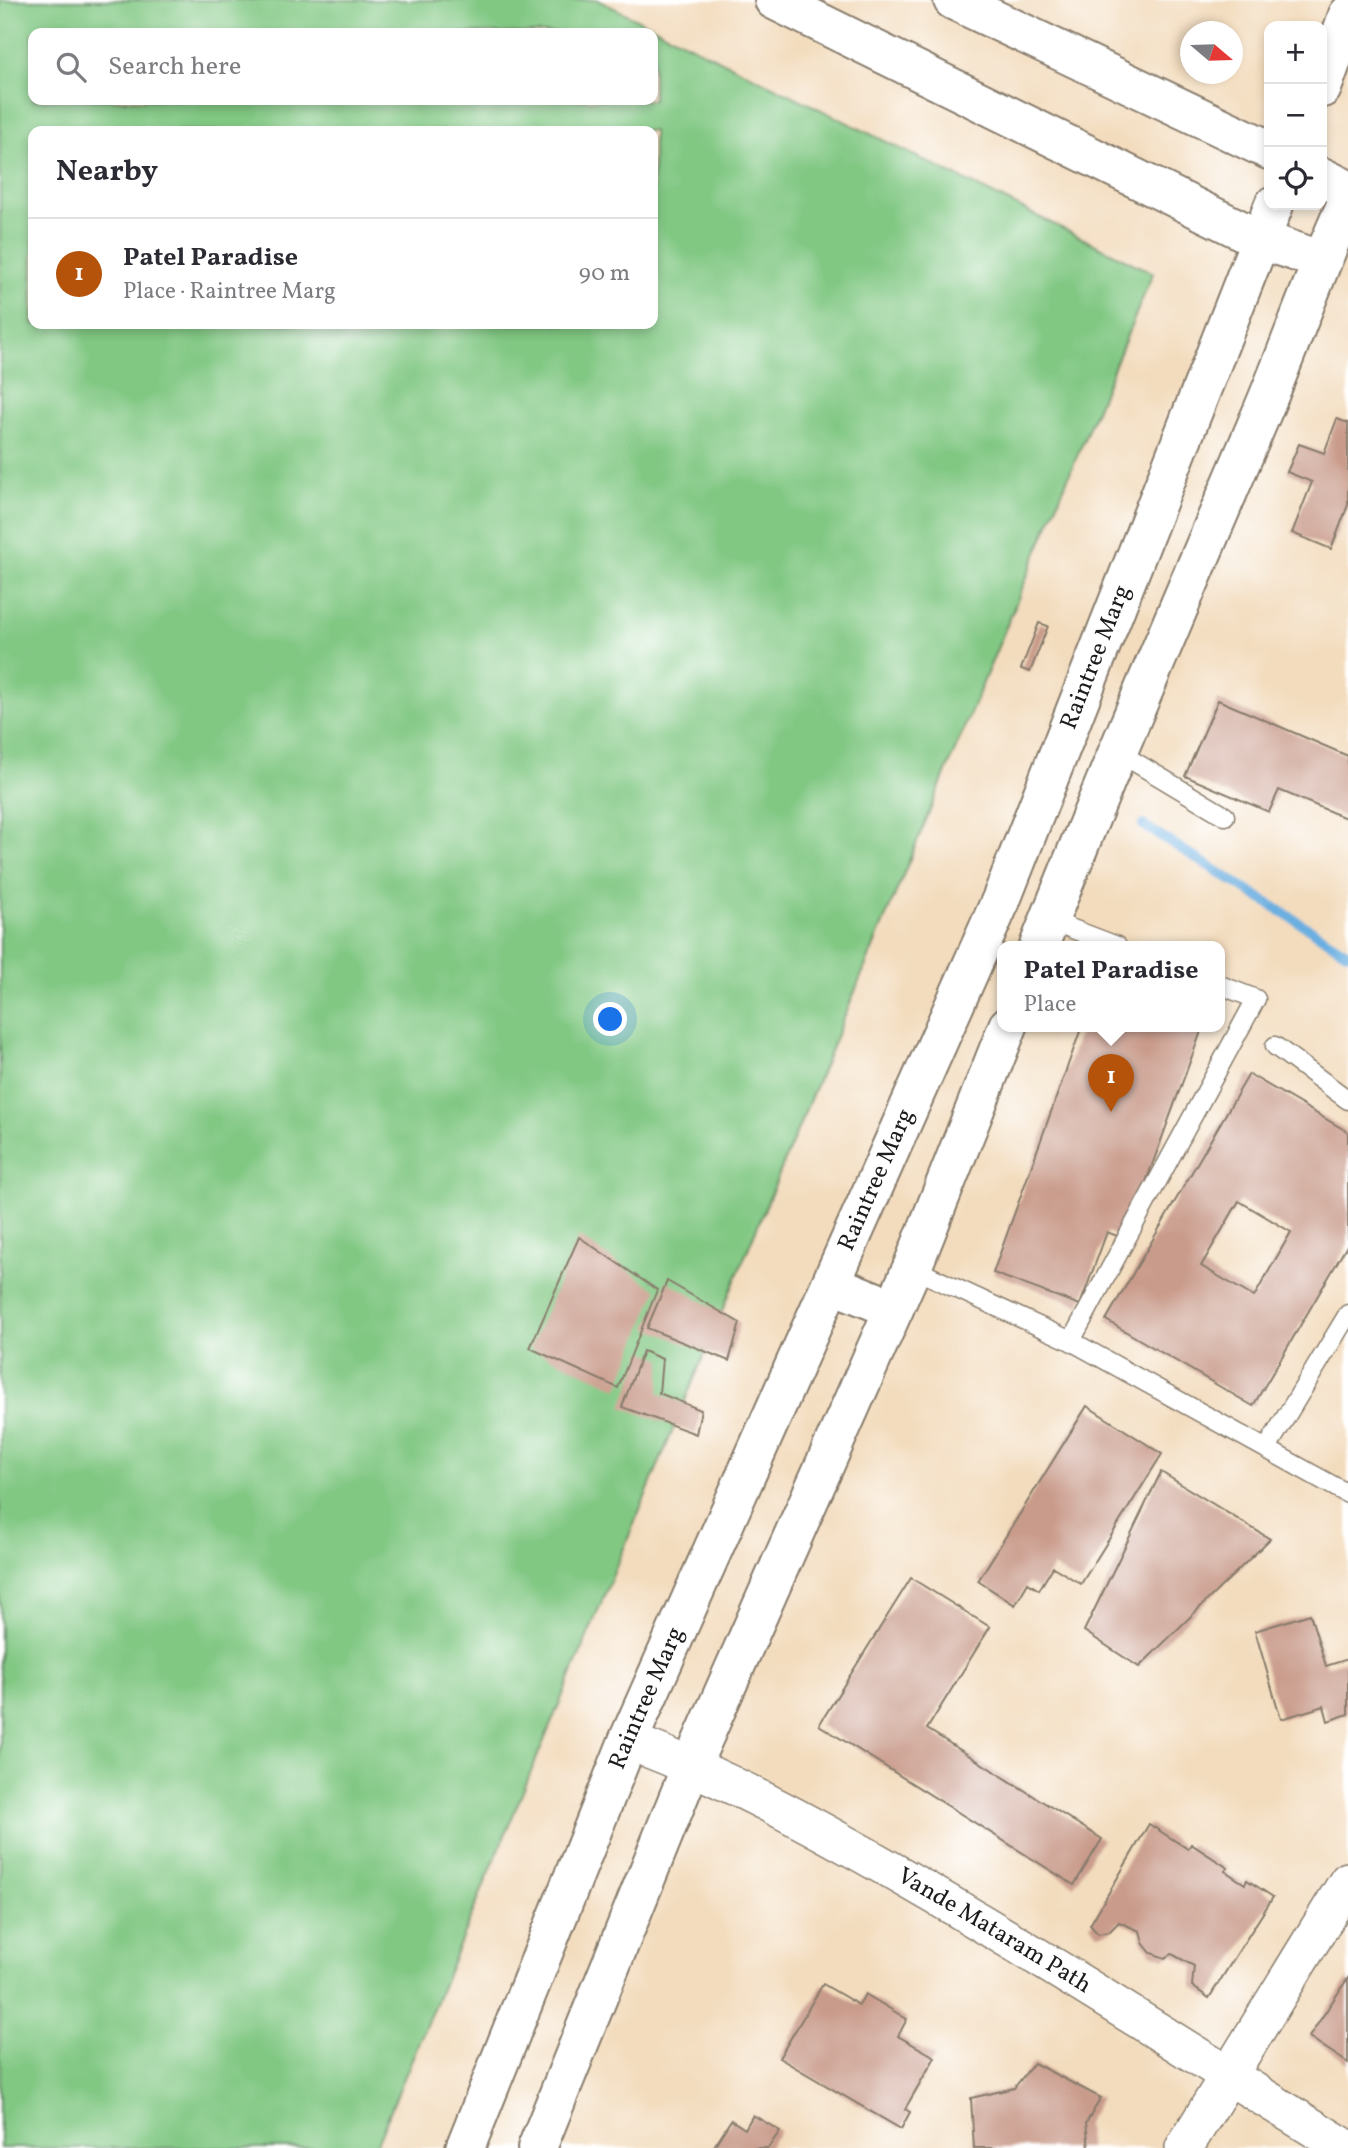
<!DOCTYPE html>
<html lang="en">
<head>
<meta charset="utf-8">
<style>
  body { margin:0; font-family:Vollkorn,serif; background:#f7f7f7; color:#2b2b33 }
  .controls { position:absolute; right:21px; top:21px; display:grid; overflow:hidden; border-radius:14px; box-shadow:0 4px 10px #0003 }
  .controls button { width:63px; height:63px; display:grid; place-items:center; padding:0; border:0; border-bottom:2px solid #e1e1e2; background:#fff; color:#2b2b33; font:35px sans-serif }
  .compass { position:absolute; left:1180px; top:21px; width:63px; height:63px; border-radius:50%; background:#fff; box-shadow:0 4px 10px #0003; rotate:109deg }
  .you { position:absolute; left:611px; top:1020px; width:24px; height:24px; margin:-18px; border:5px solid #fff; border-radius:50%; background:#1a73e8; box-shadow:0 0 0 10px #1a73e833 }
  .badge { display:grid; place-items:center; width:46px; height:46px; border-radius:50%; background:#b45309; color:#fff; font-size:23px; font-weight:700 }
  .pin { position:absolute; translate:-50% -58px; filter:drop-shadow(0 2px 4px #0008) }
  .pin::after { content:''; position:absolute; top:37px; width:24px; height:21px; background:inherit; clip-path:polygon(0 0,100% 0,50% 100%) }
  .popup { position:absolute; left:997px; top:941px; width:228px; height:91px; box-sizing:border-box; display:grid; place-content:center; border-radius:14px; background:#fff; filter:drop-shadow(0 2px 5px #0005); font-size:23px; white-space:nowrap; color:#7c7c81 }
  .popup b { font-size:26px; color:#2b2b33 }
  .popup::after { content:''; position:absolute; left:50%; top:100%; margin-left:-14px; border:14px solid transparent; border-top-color:#fff }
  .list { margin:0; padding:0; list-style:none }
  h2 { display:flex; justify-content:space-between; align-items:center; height:91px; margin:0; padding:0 28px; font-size:30px }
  h2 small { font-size:23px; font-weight:400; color:#7c7c81 }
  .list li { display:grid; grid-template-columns:46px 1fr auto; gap:21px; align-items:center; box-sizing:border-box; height:112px; padding:0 28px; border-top:2px solid #e1e1e2 }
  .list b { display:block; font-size:26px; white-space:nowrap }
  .list p { margin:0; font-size:23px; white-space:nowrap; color:#7c7c81 }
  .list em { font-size:23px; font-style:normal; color:#7c7c81 }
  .icon { flex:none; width:38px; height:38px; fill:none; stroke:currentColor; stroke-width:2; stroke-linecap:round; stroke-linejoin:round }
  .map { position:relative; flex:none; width:1348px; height:2148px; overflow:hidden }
  .search { position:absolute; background:#fff; box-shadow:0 4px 10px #0003; left:28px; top:28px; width:630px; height:77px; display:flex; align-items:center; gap:18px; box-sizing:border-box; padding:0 24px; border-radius:14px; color:#7c7c81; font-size:26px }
  .panel { position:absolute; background:#fff; box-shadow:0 4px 10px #0003; left:28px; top:126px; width:630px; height:203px; border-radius:14px }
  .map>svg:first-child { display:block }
  .green { fill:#81c883; stroke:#4e7250; stroke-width:2; fill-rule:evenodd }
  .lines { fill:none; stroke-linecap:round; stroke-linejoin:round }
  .stream { stroke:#6bafe0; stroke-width:10 }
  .building { fill:#c99b8b; fill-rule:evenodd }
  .service-casing { stroke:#887c6c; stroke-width:21 }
  .minor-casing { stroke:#887c6c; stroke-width:40 }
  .secondary-casing { stroke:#887c6c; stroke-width:42 }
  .service { stroke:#fff; stroke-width:18 }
  .minor { stroke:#fff; stroke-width:37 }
  .secondary { stroke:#fff; stroke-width:38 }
  .labels { text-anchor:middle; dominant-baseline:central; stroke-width:5; stroke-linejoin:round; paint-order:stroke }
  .street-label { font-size:24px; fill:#1c1c1c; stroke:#fff }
</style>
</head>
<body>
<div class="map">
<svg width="1348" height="2148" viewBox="0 0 1348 2148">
  <rect width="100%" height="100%" fill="#fff"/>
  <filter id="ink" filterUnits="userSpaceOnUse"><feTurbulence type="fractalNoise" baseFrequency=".0143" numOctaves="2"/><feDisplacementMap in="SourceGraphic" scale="14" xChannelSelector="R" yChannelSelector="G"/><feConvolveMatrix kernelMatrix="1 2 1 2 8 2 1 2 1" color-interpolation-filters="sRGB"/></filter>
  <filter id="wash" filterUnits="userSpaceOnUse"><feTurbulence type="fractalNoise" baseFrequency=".00686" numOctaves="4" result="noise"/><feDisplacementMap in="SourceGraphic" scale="28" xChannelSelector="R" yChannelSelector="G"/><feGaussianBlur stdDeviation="1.57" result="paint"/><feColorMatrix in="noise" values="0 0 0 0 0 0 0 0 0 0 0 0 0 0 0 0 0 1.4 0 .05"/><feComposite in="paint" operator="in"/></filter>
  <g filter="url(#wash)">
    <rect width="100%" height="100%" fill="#f3dcbd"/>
    <path class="green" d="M 0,0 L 598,0 L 1153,273 L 375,2148 L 0,2148 ZM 33,33 L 653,33 L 653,100 L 33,100 ZM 33,131 L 653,131 L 653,324 L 33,324 Z"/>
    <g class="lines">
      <polyline class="stream" points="1143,825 1348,953"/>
    </g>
    <g id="blocks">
      <g class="building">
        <polygon points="1337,419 1348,423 1348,505 1331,549 1292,533 1312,482 1287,472 1299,444 1324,453"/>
        <polygon points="1039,623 1048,626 1030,672 1021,669"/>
        <polygon points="1218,700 1348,756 1348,819 1279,790 1269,812 1185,776"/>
        <polygon points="1082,1026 1203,1026 1125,1239 1107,1232 1080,1305 993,1273"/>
        <path d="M 1249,1074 L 1348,1132 L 1348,1244 L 1253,1406 L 1106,1320 ZM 1239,1201 L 1291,1232 L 1254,1297 L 1201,1266 Z"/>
        <polygon points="579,1237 657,1290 618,1388 530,1348"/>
        <polygon points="667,1281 740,1323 729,1361 647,1328"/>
        <polygon points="643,1351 662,1359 659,1393 701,1410 696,1434 622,1407"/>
        <polygon points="1087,1406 1162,1454 1081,1584 1053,1567 1039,1590 1028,1583 1015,1605 978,1581"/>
        <polygon points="1161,1472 1270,1539 1139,1667 1084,1631"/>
        <polygon points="911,1578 990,1627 927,1729 1102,1839 1074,1885 819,1725"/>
        <polygon points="1310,1614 1326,1666 1348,1659 1348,1714 1328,1721 1324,1706 1281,1719 1255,1631"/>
        <polygon points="1149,1824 1188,1849 1191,1844 1228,1868 1225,1871 1245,1884 1247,1880 1273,1897 1209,1998 1192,1986 1194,1966 1172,1954 1165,1958 1151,1953 1143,1943 1140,1931 1119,1922 1109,1932 1098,1934 1090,1925"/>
        <polygon points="1348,1978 1348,2063 1309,2037"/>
        <polygon points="823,1984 859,2005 865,1994 907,2019 898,2036 935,2057 905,2109 910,2112 901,2129 779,2058"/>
        <polygon points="1034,2063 1101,2098 1086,2123 1089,2148 974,2148 971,2098 1014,2088"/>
        <polygon points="753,2115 780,2131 768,2148 713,2148 731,2120 745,2129"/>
      </g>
    </g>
  </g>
  <g filter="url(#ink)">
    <use href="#blocks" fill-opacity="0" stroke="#887c6c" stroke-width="2"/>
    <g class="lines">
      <g class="service-casing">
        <g id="service">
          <polyline points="1118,752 1225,816"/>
          <polyline points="1049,920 1117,946"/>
          <polyline points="1275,1046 1348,1100"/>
          <polyline points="912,1268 1071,1341 1348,1494"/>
          <polyline points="1071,1341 1256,999 1220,985"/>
          <polyline points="1267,1448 1348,1314"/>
        </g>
      </g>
      <g class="minor-casing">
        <g id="minor">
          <path id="s1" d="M 628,1741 C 724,1776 814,1826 903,1877 C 1053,1963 1198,2058 1346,2148"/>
          <polyline points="1184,2148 1348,1881"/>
        </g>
      </g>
      <g class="secondary-casing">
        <g id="secondary">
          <polyline points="774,0 1259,239 1320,260"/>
          <polyline points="953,0 1269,150"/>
          <polyline points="1322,88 1348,15"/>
          <polyline points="1322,177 1348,190"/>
          <path d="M 1039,946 C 1109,768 1185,593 1260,417 C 1291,345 1315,272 1348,201"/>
          <polyline points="832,1284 894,1309"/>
          <path id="s2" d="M 465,2148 L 628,1741 L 1001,900 L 1274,205"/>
          <polyline points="537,2148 692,1764 912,1268 1008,1026"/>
        </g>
      </g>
      <use href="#service" class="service"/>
      <use href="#minor" class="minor"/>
      <use href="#secondary" class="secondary"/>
    </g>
  </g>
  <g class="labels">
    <g class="street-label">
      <text stroke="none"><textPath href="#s2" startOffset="1619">Raintree Marg</textPath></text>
      <text stroke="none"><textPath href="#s2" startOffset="1052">Raintree Marg</textPath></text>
      <text stroke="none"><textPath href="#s2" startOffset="485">Raintree Marg</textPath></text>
      <text stroke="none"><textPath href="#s1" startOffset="413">Vande Mataram Path</textPath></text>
    </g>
  </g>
</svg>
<div class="controls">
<button>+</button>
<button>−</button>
<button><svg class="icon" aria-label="locate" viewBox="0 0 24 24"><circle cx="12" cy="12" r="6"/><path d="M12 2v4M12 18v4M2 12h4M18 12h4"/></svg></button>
</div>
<svg class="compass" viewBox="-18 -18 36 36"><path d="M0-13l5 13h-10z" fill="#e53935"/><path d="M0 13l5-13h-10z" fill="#7c7c81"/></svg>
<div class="you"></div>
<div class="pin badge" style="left:1111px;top:1112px">1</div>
<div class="popup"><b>Patel Paradise</b>Place</div>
<div class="search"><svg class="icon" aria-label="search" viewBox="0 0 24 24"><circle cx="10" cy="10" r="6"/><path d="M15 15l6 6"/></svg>Search here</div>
<section class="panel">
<h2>Nearby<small></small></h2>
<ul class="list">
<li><span class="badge">1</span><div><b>Patel Paradise</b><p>Place · Raintree Marg</p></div><em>90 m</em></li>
</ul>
</section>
</div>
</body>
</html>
